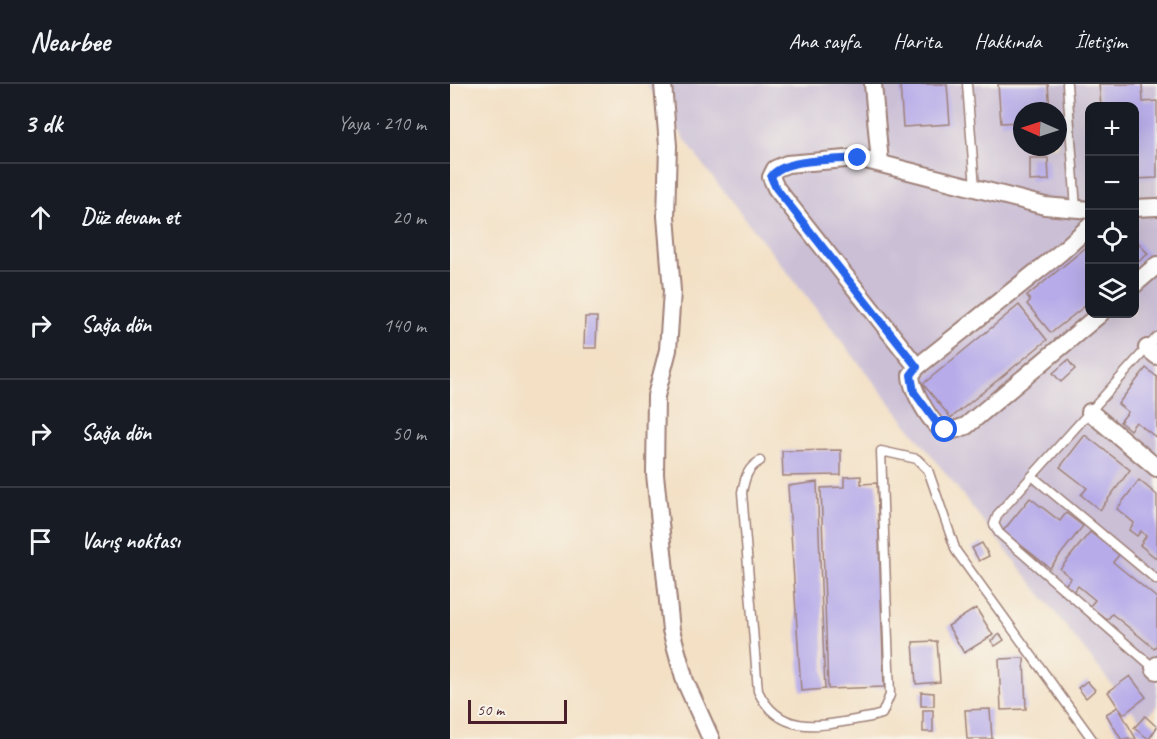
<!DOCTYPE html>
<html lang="tr">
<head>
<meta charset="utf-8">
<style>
  body { margin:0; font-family:Caveat,sans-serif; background:#242831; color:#f1f3f6 }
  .controls { position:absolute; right:18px; top:18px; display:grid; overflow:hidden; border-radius:12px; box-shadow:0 6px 24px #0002 }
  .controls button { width:54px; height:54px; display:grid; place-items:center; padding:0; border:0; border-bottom:2px solid #363941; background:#171b24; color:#f1f3f6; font:30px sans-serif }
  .compass { position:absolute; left:563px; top:18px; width:54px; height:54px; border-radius:50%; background:#171b24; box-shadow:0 6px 24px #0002; rotate:273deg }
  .scale { position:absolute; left:18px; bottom:15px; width:99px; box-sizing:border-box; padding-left:6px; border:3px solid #4a1f2b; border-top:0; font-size:16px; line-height:21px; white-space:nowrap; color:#4a1f2b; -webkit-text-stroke:4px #f7f3e8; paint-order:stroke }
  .stop { position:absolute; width:18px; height:18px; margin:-14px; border:4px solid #2563eb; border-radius:50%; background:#fff }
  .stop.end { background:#2563eb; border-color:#fff; box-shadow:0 2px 6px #0008 }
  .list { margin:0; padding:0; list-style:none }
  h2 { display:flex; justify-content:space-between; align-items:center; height:78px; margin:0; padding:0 24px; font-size:26px }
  h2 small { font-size:20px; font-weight:400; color:#9ea1a6 }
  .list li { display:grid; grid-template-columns:39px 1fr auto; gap:18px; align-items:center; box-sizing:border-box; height:108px; padding:0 24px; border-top:2px solid #363941 }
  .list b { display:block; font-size:22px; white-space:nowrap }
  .list em { font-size:20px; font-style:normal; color:#9ea1a6 }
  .icon { flex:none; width:33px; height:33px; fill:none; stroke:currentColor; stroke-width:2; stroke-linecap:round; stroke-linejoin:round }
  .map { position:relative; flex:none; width:707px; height:655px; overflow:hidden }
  header { display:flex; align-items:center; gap:36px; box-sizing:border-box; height:84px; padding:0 30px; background:#171b24; border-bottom:2px solid #363941 }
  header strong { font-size:28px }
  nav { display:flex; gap:33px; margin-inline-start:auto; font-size:21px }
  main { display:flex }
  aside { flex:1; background:#171b24 }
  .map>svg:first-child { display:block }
  .industrial { fill:#cbbfd6; fill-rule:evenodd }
  .building { fill:#b7ace9 }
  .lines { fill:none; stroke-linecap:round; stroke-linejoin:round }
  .lane-casing { stroke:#9e8078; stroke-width:11 }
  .street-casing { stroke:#9e8078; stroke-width:20 }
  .lane { stroke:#fff; stroke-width:8 }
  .street { stroke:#fff; stroke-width:16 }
  .route { stroke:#2563eb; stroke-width:8 }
</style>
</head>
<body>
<header>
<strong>Nearbee</strong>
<nav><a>Ana sayfa</a><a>Harita</a><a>Hakkında</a><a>İletişim</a></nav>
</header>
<main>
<aside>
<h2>3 dk<small>Yaya · 210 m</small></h2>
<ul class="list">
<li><svg class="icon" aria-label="ahead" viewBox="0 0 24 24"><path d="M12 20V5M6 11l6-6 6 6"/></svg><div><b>Düz devam et</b></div><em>20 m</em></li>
<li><svg class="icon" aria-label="right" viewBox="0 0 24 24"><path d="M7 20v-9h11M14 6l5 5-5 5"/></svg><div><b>Sağa dön</b></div><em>140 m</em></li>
<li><svg class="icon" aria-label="right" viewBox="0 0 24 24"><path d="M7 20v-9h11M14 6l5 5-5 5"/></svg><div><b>Sağa dön</b></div><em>50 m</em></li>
<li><svg class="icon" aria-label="arrive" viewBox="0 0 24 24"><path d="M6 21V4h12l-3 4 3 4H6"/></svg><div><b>Varış noktası</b></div></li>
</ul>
</aside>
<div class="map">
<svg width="707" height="655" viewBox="0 0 707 655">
  <rect width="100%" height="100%" fill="#f7f3e8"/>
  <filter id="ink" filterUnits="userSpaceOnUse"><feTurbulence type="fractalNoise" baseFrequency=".0167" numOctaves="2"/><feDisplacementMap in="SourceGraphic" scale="12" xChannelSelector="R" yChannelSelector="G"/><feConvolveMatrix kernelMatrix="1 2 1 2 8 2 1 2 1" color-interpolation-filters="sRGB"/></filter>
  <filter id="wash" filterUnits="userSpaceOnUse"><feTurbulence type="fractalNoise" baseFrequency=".008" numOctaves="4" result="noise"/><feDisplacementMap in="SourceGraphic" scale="24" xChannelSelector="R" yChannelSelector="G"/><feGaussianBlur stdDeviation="1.35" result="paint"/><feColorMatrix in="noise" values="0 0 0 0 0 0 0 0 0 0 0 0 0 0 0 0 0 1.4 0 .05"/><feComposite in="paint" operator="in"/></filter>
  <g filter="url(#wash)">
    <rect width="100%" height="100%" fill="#f3e0c5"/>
    <path class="industrial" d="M 196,0 L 707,0 L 707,621 L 692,639 L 253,81 ZM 640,22 L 684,22 L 684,230 L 640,230 ZM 572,27 L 608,27 L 608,63 L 572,63 Z"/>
    <g id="blocks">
      <g class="building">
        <polygon points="450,0 497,0 500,40 453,43"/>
        <polygon points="548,0 598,0 600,27 572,27 572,38 551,39"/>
        <polygon points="649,0 692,0 693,18 707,17 707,94 684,95 684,22 651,22"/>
        <polygon points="580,74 598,74 599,96 580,97"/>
        <polygon points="684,153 698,170 684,181"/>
        <polygon points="640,160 640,218 601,249 577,220 580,217 577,212"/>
        <polygon points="569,221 597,256 501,334 473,300"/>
        <polygon points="135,233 147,233 146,264 134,264"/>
        <polygon points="618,276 625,285 611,298 603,289"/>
        <polygon points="696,284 707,293 707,354 686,338 680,346 670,338 678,328 668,320"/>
        <polygon points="635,351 680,386 650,426 631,411 637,404 610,383"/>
        <polygon points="391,366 391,391 333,392 332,367"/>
        <polygon points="411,392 411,400 427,399 434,603 378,605 371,404 394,403 394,393"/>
        <polygon points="689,396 707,411 707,475 690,461 696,452 691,447 687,452 679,446 684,439 667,425"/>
        <polygon points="367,398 375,605 351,607 338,402"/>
        <polygon points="580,414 610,437 616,429 633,442 600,484 553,447"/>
        <polygon points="640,448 669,471 663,478 707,514 707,561 704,564 662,530 657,536 640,522 645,516 628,502 624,508 615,501 621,494 610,485"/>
        <polygon points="532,459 539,472 529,477 522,464"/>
        <polygon points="526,524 543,551 514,569 498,542"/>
        <polygon points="550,550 554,556 545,562 541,557"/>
        <polygon points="487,557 490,598 466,600 463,558"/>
        <polygon points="574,574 576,625 551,626 549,575"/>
        <polygon points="680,592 696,613 674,630 668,623 686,655 671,655 656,630 668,623 658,608"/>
        <polygon points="637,597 645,606 636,614 628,604"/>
        <polygon points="471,608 484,609 484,622 471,622"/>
        <polygon points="540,625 542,655 517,655 515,626"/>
        <rect x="473" y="626" width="10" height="22"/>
        <polygon points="695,632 707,643 699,655 684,644"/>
      </g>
    </g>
  </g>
  <g filter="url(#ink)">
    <use href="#blocks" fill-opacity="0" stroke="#9e8078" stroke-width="1.5"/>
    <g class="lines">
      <g class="lane-casing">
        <g id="lane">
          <polyline points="517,0 525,104"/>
          <polyline points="617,0 626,125"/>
          <path d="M 310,377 C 297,384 295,394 292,408 L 308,607 C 331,655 374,641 421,633 L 432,630 L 440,611 L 431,367 L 467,375 L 478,386 L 506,467 L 642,655"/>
          <polyline points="582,392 707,496"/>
          <polyline points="704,584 549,449 544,440 548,430 707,253"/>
        </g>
      </g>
      <g class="street-casing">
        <g id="street">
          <polyline points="213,0 218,62 216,132 222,207 218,266 206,312 205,390 221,546 235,597 261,655"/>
          <polyline points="423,0 430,79"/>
          <polyline points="684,124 707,123"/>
          <path d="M 640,142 L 610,169 L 467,283 L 461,291 C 461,304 480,339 492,345 C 501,348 508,345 516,342 L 650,230"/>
          <polyline points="684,201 707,181"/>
          <polyline points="697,264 707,272"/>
          <polyline points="467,283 326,104 321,93 325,85 337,80 408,74 595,122 640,126"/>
          <polyline points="640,328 707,384"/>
          <polyline points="707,581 704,584 707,587"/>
        </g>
      </g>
      <use href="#lane" class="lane"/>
      <use href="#street" class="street"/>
    </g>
  </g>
  <g class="lines" filter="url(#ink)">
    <path class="route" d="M 408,74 C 387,76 331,74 321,93 L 326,104 L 467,283 L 461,291 L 464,308 L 489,342 L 495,346"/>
  </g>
</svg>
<div class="controls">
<button>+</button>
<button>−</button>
<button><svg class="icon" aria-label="locate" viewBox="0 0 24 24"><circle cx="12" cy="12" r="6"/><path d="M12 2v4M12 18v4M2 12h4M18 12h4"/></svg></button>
<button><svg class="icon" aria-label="layers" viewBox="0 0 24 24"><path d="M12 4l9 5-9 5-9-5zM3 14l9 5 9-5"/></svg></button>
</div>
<svg class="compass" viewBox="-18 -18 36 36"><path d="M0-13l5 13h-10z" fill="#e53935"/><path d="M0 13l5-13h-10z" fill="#9ea1a6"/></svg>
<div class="scale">50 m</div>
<div class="stop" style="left:495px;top:346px"></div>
<div class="stop end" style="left:408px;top:74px"></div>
</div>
</main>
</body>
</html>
